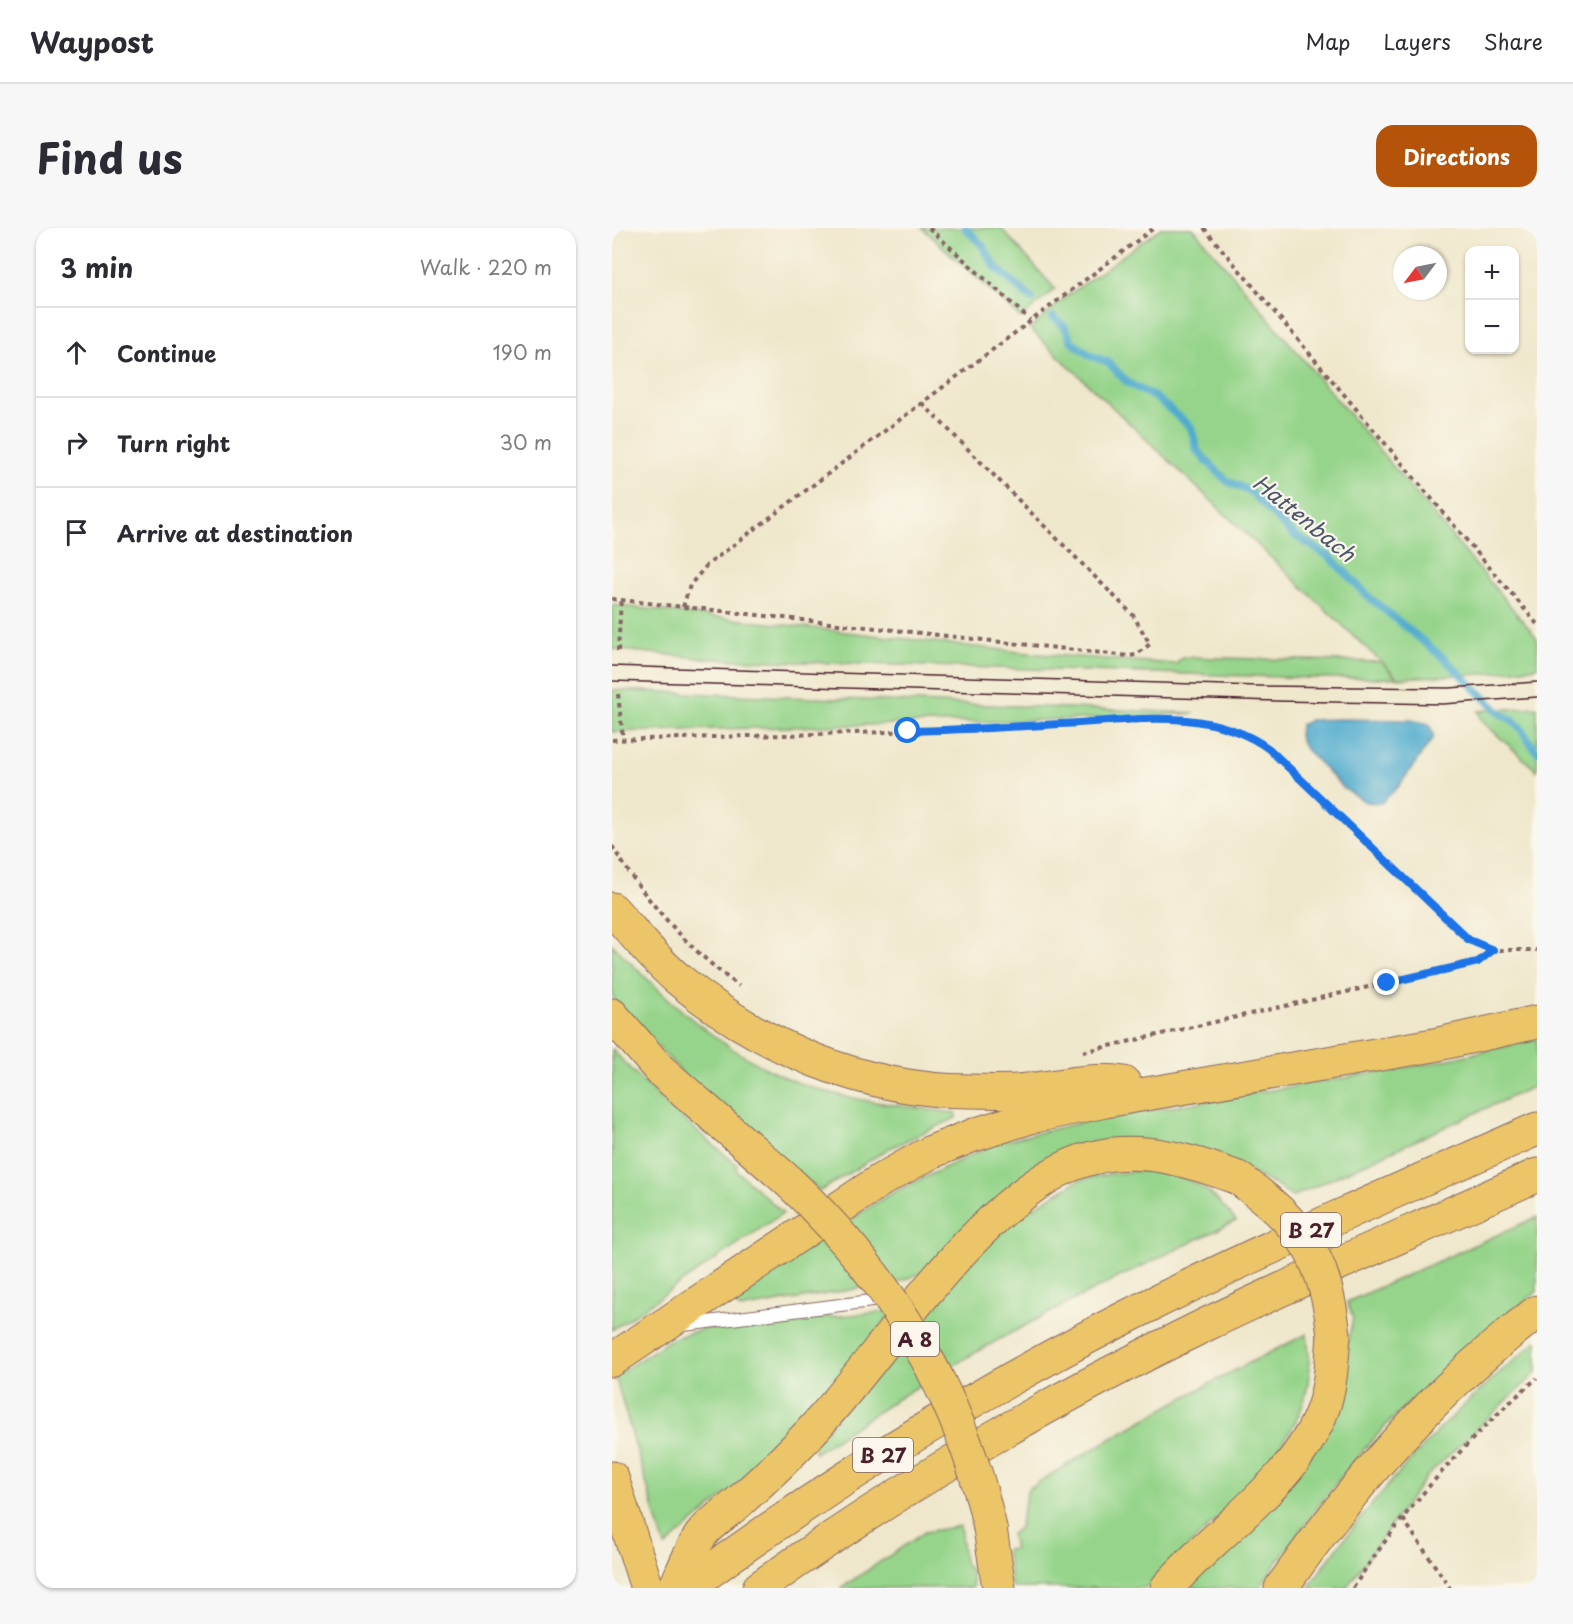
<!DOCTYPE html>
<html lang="en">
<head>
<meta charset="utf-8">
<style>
  body { margin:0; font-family:"Playpen Sans",sans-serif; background:#f7f7f7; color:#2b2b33 }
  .controls { position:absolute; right:18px; top:18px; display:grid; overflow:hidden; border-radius:12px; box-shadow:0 2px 4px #0004 }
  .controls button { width:54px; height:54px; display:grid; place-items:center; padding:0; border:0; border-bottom:2px solid #e1e1e2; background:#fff; color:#2b2b33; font:30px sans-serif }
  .compass { position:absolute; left:781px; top:18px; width:54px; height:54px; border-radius:50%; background:#fff; box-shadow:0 2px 4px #0004; rotate:238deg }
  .stop { position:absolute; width:18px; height:18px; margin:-14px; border:4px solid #1a73e8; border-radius:50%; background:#fff }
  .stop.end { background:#1a73e8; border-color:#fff; box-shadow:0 2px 6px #0008 }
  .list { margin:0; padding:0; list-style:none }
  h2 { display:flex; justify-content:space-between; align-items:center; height:78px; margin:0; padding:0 24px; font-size:26px }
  h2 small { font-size:20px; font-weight:400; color:#7c7c81 }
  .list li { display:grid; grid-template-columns:39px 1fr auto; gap:18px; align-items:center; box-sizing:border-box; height:90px; padding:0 24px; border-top:2px solid #e1e1e2 }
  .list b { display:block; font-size:22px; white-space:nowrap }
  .list em { font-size:20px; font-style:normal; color:#7c7c81 }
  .icon { flex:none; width:33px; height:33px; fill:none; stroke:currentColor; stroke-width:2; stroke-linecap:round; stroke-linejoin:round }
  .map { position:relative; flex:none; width:925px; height:1360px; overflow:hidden; border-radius:18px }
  header { display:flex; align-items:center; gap:36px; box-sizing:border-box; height:84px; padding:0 30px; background:#fff; border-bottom:2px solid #e1e1e2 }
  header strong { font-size:28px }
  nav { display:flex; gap:33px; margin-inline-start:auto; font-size:21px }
  .intro { display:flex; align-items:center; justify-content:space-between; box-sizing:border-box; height:144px; padding:0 36px }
  h1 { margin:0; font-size:42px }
  .button { padding:15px 27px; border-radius:18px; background:#b45309; color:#fff; font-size:21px; font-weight:700 }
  main { display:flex; gap:36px; padding:0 36px }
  aside { flex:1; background:#fff; border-radius:18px; box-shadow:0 2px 4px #0004 }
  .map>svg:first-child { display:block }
  .green { fill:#95d48a; stroke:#707a5a; stroke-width:1.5 }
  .water { fill:#4fabcd; stroke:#4c657c; stroke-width:1.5 }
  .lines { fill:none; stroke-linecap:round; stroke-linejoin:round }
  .stream { stroke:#4fabcd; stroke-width:8 }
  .lane-casing { stroke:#846563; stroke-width:14 }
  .highway-casing { stroke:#846563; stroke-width:35 }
  .path { stroke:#846563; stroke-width:4; stroke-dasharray:4.5 4.5; stroke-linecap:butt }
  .lane { stroke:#fff; stroke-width:12 }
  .highway { stroke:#ecc569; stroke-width:33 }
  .tram { stroke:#4a1f2b; stroke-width:1.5 }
  .highway-bridge-casing { stroke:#846563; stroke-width:35; stroke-linecap:butt }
  .highway-bridge { stroke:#ecc569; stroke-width:33 }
  .route { stroke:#1a73e8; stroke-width:8 }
  .labels { text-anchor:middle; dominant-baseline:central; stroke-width:4.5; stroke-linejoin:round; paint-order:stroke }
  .shield { fill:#fbf7ec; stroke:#7f6065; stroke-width:1.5 }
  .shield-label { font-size:20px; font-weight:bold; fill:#4a1f2b }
  .water-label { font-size:22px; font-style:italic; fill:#4c576c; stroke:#fbf7ec }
</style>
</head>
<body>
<header>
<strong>Waypost</strong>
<nav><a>Map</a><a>Layers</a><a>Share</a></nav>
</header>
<div class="intro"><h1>Find us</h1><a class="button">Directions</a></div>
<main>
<aside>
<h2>3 min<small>Walk · 220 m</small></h2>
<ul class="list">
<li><svg class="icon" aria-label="ahead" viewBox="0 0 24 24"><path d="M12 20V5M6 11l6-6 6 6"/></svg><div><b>Continue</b></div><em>190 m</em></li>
<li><svg class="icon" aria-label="right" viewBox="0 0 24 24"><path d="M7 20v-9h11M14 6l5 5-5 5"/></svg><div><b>Turn right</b></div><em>30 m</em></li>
<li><svg class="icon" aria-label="arrive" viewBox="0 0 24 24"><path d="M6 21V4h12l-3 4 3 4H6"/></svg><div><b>Arrive at destination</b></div></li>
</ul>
</aside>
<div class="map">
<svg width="925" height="1360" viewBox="0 0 925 1360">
  <rect width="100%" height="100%" fill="#fbf7ec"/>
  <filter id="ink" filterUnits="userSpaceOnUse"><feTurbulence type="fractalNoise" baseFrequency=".0167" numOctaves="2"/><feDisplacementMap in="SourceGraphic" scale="12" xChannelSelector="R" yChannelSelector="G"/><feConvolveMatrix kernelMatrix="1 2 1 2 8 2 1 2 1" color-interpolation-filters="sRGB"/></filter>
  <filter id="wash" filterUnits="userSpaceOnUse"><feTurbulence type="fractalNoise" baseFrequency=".008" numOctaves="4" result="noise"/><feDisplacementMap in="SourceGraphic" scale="24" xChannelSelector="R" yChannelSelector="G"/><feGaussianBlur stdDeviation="1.35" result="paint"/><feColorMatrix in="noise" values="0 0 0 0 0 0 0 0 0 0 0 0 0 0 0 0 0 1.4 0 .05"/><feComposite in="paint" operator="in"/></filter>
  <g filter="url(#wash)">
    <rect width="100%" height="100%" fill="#efe7cb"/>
    <g class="green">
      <polygon points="310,0 389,0 443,61 409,90"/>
      <polygon points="549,0 581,0 925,410 925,439 871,446 786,450 418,101 455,68"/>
      <polygon points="0,377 426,426 564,436 570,429 770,434 784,450 699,450 97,431 0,421"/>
      <polygon points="0,462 583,485 500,490 0,504"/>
      <polygon points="925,479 925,543 870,493 866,483"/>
      <path d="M 0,716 C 57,774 113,828 190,856 C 238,874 293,878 344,885 L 344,890 L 276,921 L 208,963 L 87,863 L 3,772 L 0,767 Z"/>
      <polygon points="925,811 925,857 680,969 663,957 633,941 490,917 317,1042 289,1053 128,1081 117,1072 276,967 384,915 470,894 820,835"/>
      <path d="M 0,821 C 38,864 81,900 125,937 L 124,942 L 171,985 L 0,1102 Z"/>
      <path d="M 536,942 C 584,951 592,955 624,993 C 512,1046 400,1100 295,1165 C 264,1184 234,1205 203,1225 L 201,1218 L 368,1022 L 412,985 L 467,952 L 497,946 Z"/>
      <path d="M 925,989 L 925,1064 C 879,1100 835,1137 793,1178 C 737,1233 692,1296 647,1360 L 573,1360 L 728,1148 L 741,1090 L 735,1074 Z"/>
      <polygon points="281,1083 171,1217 53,1319 3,1148 59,1111 91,1101"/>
      <path d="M 695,1106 C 697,1126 699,1145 694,1165 C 680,1230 581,1312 533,1360 L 400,1360 L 394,1322 L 402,1321 L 399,1306 L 407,1300 L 416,1261 C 506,1204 599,1153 695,1106 Z"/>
      <path d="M 925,1113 L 925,1144 L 814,1249 L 734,1360 L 696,1360 C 764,1264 834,1187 925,1113 Z"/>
      <polygon points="348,1298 352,1334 359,1344 361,1360 229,1360 313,1304"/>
    </g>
    <polygon class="water" points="726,491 799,492 817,496 822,509 787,558 769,575 754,574 732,561 692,519 687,508 688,497 698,492"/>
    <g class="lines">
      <g class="stream">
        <polyline points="353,0 370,17 383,39 420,71"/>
        <path d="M 441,89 L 452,98 L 460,114 L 479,128 L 496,134 L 516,155 L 544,170 L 579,199 L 585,223 L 615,253 L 639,264 L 682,307 L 718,329 L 758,370 L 834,432 L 889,486 C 912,496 910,507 925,523"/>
      </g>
    </g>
  </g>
  <g filter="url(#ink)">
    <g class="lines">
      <g class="lane-casing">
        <polyline id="lane" points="72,1097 275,1071"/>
      </g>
      <g class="highway-casing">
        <g id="highway">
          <path d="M 0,681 C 21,704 42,731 66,751 C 147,818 251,863 358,863 C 373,863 389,864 404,863 C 440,861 476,849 512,855"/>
          <polyline points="0,787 48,842 176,953"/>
          <polyline points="0,1132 269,952 319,924 362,907 418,889 493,873 822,817 925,794"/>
          <polyline points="0,1250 35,1360"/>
          <polyline points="378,1300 387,1360"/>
          <path d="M 63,1360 C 71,1343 78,1323 89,1307 C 99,1293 118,1283 130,1271 C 159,1245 188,1217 213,1188 C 280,1113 381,954 480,930 C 529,917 580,933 626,950"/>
          <path d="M 75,1360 C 222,1251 380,1156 544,1074 C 669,1013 797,957 925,901"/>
          <path d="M 147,1360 C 287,1260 437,1173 591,1098 C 701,1045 814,998 925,947"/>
          <path d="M 555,1360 C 603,1303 686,1253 711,1180 C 719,1157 720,1132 722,1107"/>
          <path d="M 669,1360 C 742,1256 823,1161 925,1084"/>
        </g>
      </g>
      <g class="path">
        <polyline points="317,0 418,92"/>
        <polyline points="592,0 925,396"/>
        <polyline points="0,371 517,428 524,427 538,416 521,387 309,174"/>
        <polyline points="71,379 78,357 95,337 542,0"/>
        <polyline points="6,423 9,371"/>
        <polyline points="6,466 11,510"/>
        <polyline points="0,512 344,502 554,491 601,496 624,503 657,521 857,712 881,722 925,722"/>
        <path d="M 0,618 C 33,672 75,720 127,758"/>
        <polyline points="471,824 866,734 881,722"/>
        <polyline points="791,1291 838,1360"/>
        <path d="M 741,1360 C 790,1283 856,1210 925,1150"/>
      </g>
      <use href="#lane" class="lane"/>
      <use href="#highway" class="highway"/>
      <g class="tram">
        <polyline points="0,438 646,458 837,460 925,454"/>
        <polyline points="0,453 664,473 831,476 925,469"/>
      </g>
      <g class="highway-bridge-casing">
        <g id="highway-bridge">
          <path d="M 626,950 C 690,996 713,1028 722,1107"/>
          <path d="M 176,953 C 277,1048 348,1164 378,1300"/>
        </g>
      </g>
      <use href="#highway-bridge" class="highway-bridge"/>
    </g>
  </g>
  <g class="lines" filter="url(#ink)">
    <path class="route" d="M 296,503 C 347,502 397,499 448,496 C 517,493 597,477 657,521 L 857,712 L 881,722 L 866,734 L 775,755"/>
  </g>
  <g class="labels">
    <g class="shield">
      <rect x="669" y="985" width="60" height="34" rx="4.5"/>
      <rect x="279" y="1094" width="48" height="34" rx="4.5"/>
      <rect x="241" y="1210" width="60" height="34" rx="4.5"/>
    </g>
    <g class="shield-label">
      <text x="699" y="1002">B 27</text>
      <text x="303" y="1111">A 8</text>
      <text x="271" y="1227">B 27</text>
    </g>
    <g class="water-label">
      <text transform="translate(693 289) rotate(39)">Hattenbach</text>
    </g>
  </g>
</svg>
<div class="controls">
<button>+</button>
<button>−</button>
</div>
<svg class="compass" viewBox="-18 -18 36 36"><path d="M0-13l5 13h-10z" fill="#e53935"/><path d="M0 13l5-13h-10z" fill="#7c7c81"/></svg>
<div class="stop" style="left:296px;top:503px"></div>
<div class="stop end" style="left:775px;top:755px"></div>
</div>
</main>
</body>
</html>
